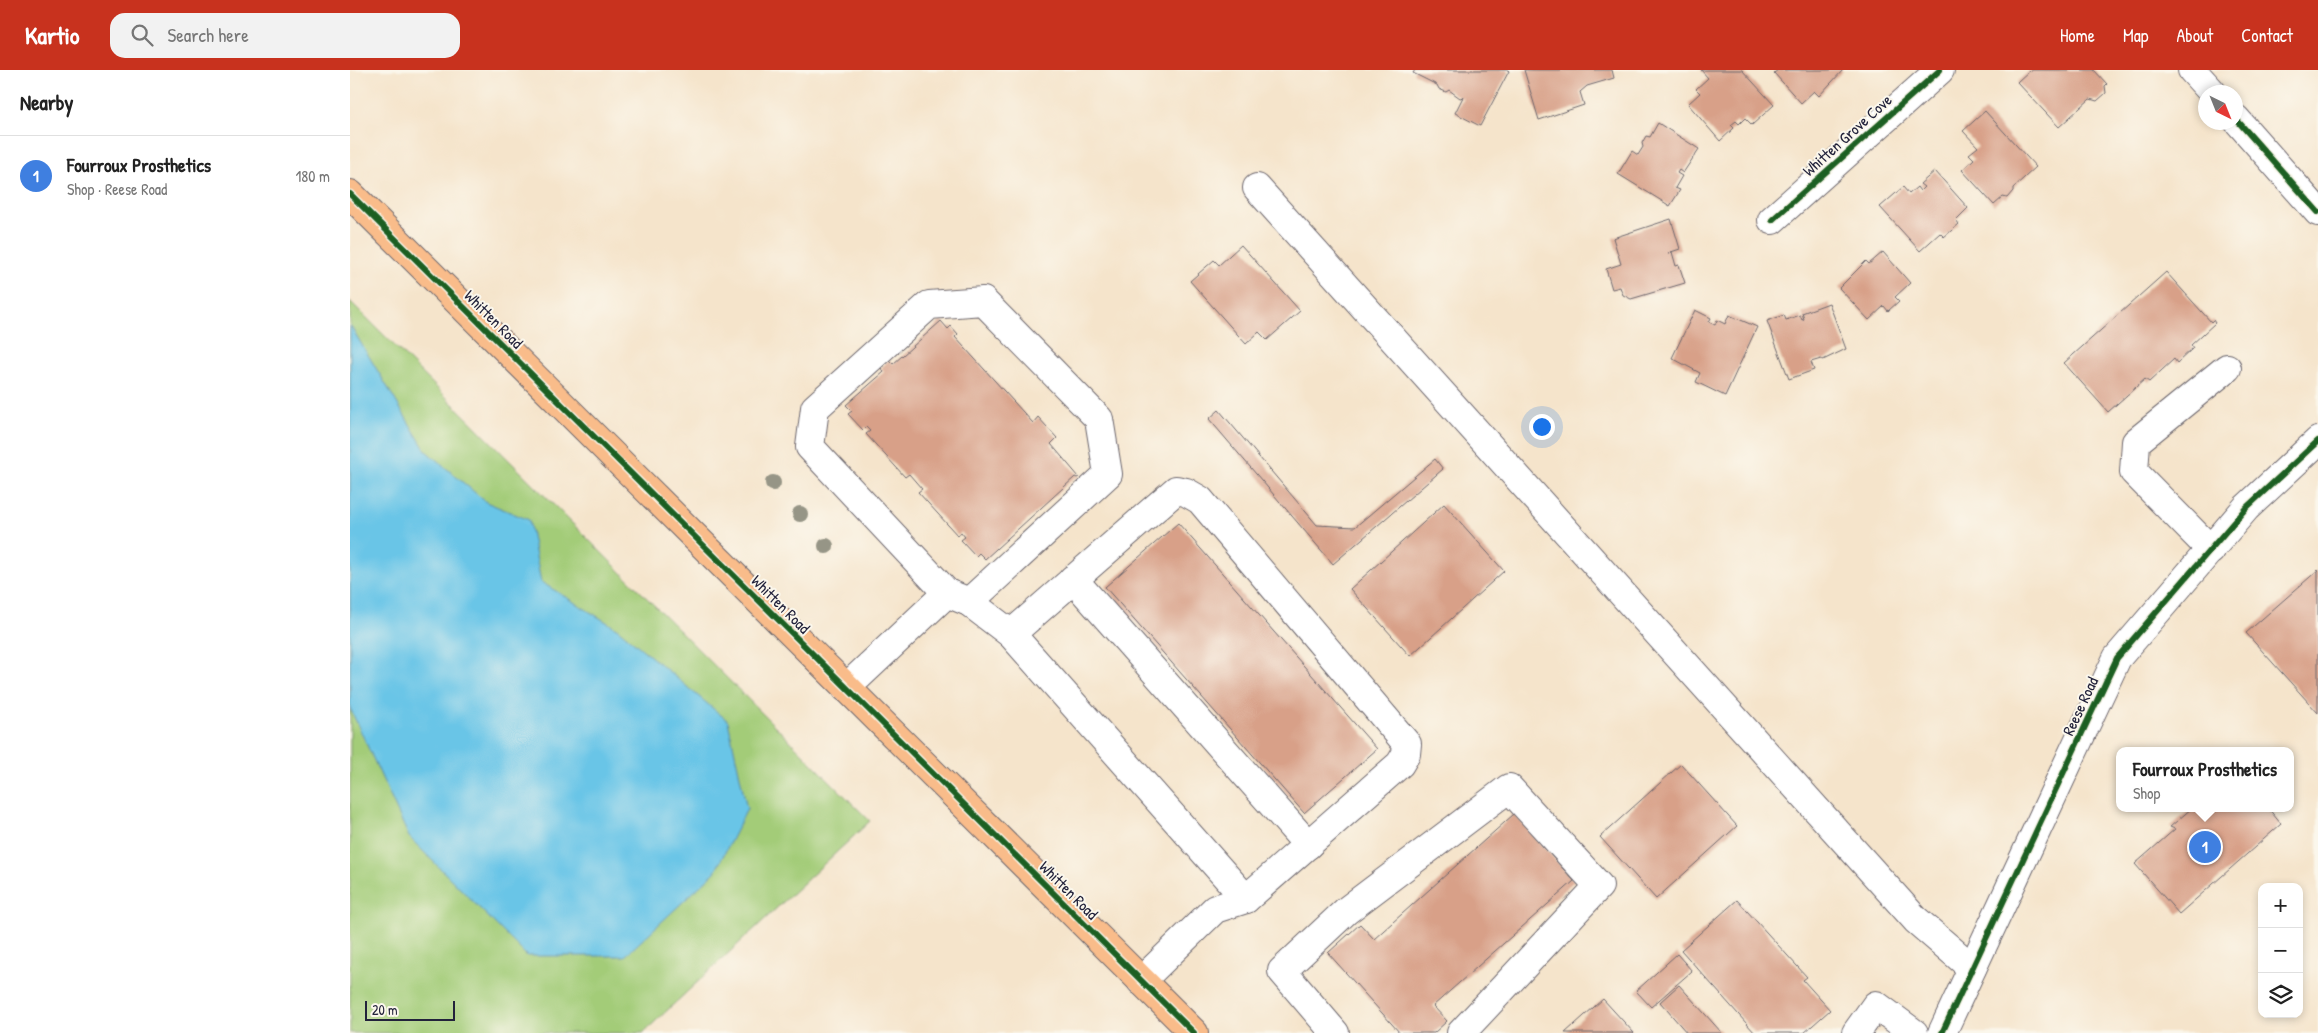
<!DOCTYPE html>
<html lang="en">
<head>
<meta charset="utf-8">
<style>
  body { margin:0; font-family:"Patrick Hand",sans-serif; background:#f2f2f2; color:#222 }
  .controls { position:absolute; right:15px; bottom:15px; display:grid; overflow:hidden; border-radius:10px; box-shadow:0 2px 8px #0003 }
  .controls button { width:45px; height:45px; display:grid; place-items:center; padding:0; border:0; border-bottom:1px solid #e0e0e0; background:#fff; color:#222; font:25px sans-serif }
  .compass { position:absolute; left:1848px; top:15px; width:45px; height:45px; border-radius:50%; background:#fff; box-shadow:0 2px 8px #0003; rotate:137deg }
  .scale { position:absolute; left:15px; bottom:12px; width:90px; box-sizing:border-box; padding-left:5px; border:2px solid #22223b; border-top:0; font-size:14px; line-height:18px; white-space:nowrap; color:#22223b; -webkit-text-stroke:4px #fbf7ec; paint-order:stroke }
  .you { position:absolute; left:1191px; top:356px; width:18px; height:18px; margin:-12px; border:4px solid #fff; border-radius:50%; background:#1a73e8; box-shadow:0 0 0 8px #1a73e833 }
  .badge { display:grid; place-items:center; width:32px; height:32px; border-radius:50%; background:#c8321e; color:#fff; font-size:16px; font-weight:700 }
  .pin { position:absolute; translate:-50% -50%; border:2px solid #fff; box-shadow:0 1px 5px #0006 }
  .popup { position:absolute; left:1766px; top:677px; width:178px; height:65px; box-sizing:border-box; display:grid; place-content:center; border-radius:10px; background:#fff; filter:drop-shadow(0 1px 4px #0005); font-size:16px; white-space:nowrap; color:#767676 }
  .popup b { font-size:19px; color:#222 }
  .popup::after { content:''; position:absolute; left:50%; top:100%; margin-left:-10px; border:10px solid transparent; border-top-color:#fff }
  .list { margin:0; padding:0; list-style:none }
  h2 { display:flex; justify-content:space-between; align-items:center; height:65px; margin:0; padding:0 20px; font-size:21px }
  h2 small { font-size:16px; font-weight:400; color:#767676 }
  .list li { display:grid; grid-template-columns:32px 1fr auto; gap:15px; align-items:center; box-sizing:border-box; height:80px; padding:0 20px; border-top:1px solid #e0e0e0 }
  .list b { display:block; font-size:19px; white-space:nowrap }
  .list p { margin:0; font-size:16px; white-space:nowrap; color:#767676 }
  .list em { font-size:16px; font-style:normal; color:#767676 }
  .icon { flex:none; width:28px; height:28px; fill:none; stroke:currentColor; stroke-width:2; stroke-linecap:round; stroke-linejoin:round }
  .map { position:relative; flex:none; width:1968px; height:963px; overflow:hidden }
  header { display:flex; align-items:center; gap:30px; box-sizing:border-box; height:70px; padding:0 25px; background:#c8321e; color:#fff }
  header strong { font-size:24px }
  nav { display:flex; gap:28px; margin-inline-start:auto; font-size:18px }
  .search { width:350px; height:45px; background:#f2f2f2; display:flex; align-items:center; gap:12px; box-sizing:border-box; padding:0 18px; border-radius:15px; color:#767676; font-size:19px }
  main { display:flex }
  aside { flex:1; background:#fff }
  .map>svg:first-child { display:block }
  .green { fill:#a3cc78; stroke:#62775a }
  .water { fill:#69c5e7; stroke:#467491 }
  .building { fill:#d8a088 }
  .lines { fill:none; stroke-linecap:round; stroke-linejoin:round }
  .minor-casing { stroke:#6c666d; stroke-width:30 }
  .major-casing { stroke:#6c666d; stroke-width:30 }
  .minor { stroke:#fff; stroke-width:28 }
  .major { stroke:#f9bc8a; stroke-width:28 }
  .cycleway-casing { stroke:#fbf7ec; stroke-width:9 }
  .cycleway { stroke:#1b5e20; stroke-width:6 }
  .tree { fill:#969586 }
  .labels { text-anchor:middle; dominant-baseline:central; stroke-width:4; stroke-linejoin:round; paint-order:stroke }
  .street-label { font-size:16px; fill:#22223b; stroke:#fbf7ec }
</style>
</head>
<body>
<header>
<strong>Kartio</strong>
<div class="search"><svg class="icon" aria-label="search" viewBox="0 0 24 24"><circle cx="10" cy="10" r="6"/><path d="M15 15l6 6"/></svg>Search here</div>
<nav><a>Home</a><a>Map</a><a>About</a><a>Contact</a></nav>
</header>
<main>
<aside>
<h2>Nearby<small></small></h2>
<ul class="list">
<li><span class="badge" style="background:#3f7fe0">1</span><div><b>Fourroux Prosthetics</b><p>Shop · Reese Road</p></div><em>180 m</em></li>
</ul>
</aside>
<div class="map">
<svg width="1968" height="963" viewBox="0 0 1968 963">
  <rect width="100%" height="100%" fill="#fbf7ec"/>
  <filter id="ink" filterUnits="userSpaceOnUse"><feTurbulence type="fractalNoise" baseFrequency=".02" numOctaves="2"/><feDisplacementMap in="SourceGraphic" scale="10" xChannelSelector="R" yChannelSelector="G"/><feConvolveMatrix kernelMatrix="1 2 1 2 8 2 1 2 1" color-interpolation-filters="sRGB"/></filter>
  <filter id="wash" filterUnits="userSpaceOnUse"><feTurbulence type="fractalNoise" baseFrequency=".0096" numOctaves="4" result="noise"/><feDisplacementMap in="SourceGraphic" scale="20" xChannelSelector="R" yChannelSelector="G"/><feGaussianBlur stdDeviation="1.12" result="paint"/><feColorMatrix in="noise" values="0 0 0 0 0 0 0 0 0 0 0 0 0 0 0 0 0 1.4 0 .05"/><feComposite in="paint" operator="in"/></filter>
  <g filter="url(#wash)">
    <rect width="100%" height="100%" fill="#f5e4cb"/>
    <polygon class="green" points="0,231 520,751 293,963 0,963"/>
    <polygon class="water" points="0,255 76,381 136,432 179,450 191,512 268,559 378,651 397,739 365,802 275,886 177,886 59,767 0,638"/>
    <g id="blocks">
      <g class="building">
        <polygon points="1065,0 1158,0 1159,1 1130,56 1105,43 1113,27 1110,28 1099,20 1096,22 1089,19 1087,15 1063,3"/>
        <polygon points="1174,0 1262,0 1264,8 1237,16 1230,22 1234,35 1189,50"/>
        <polygon points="1351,0 1392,0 1424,35 1402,55 1395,48 1389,54 1386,51 1381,55 1384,58 1370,71 1338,34 1350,23 1346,19 1358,8"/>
        <polygon points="1428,0 1493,0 1469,26 1464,21 1451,33 1424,3"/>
        <polygon points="1680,0 1744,0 1757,14 1755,16 1756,23 1747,31 1740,29 1709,57 1667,12"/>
        <polygon points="1635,41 1686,97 1663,118 1663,121 1657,128 1653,127 1644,135 1612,100 1624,89 1619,84 1628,77 1613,61"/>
        <polygon points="1308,53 1349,79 1333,103 1329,100 1327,103 1332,106 1325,118 1330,120 1320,136 1268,104 1282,81 1288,85 1293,77 1292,73 1296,66 1300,67"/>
        <polygon points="1585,101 1618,138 1606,150 1609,154 1594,167 1590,163 1570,181 1530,137 1553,117 1559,124 1567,117 1570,121 1574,117 1570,114"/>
        <polygon points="1321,149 1330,179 1318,183 1322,182 1326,196 1329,195 1335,213 1281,229 1273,225 1270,217 1262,219 1256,199 1271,194 1263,168"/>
        <polygon points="891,175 950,241 917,270 909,262 896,274 840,211 864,190 869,195"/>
        <polygon points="1533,182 1560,213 1545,227 1549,231 1538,241 1534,236 1519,250 1489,218 1516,191 1519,194"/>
        <polygon points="1816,202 1861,252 1863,250 1865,253 1841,275 1843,278 1827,293 1824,289 1799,312 1795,309 1758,342 1714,293"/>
        <polygon points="1479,233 1496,279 1473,290 1471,289 1461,292 1464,300 1439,309 1417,251 1434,245 1436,250 1450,245 1452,250 1454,249 1452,243"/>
        <polygon points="1345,240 1361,248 1359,252 1365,255 1367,250 1375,254 1379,245 1407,257 1375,326 1346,312 1350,303 1322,288"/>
        <polygon points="591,251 598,259 601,256 608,264 605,267 683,353 688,347 707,368 701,374 729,407 727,408 725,407 635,489 629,483 626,486 611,470 615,467 611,462 608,466 568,422 572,419 559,404 555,407 516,364 520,361 516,357 513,360 498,344 502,341 496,335 534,302 531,298 539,290 543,294"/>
        <polygon points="869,340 967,455 1005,457 1085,389 1093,399 983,494 859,349"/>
        <polygon points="1094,434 1154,501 1060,586 1000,519"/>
        <polygon points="828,453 1027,679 954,743 755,517"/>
        <polygon points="1968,500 1968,643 1896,563"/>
        <polygon points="1331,694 1387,756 1306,829 1250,767"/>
        <polygon points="1842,738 1918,738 1931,754 1829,844 1785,794 1825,759 1820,757"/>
        <polygon points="1164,744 1224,811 1083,936 1097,951 1084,963 1050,963 978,883 1010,854 1024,869"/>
        <polygon points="1387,830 1457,907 1453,910 1480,940 1454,963 1405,963 1331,880"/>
        <polygon points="1327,884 1342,901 1301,937 1286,921"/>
        <polygon points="1329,915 1372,963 1337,963 1310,932"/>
        <polygon points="1253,929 1284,963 1215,963"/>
      </g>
    </g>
  </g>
  <g filter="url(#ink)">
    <use href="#blocks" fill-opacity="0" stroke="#6c666d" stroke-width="1"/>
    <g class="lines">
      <g class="minor-casing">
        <g id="minor">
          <polyline points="1842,0 1862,22"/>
          <polyline points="1886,49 1968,142"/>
          <polyline points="907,118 1566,850 1622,898"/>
          <polyline points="1422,150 1590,0"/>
          <polyline points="1861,480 1784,402 1786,372 1877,298"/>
          <polyline points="723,509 958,775"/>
          <polyline points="597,523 460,377 465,338 579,235 633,231 749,349 758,404 619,532"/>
          <polyline points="661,564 896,829"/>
          <polyline points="496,618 597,523 619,532 661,564 826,420 836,422 850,430 1057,674 1056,684 1050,694 896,829 865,839 791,911"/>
          <polyline points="985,963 932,901 996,841 1159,718 1249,816 1111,963"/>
          <polyline points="1506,963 1526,935 1564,963"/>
          <polyline points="1592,963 1767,588 1896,438 1968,371"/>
        </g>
      </g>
      <g class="major-casing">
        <polyline id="major" points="0,124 844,963"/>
      </g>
      <use href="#minor" class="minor"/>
      <use href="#major" class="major"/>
      <g class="cycleway-casing">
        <g id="cycleway">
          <polyline points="1886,49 1968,142"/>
          <polyline points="0,124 844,963"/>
          <polyline points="1422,150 1590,0"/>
          <polyline points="1592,963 1767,588 1896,438 1968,371"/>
        </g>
      </g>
      <use href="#cycleway" class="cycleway"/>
    </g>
    <g class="tree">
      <circle cx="423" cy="413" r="8"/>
      <circle cx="450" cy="444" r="8"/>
      <circle cx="476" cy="476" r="8"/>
    </g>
  </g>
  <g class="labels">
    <g class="street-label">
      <text transform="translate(1497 65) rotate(-42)">Whitten Grove Cove</text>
      <text transform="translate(144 249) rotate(45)">Whitten Road</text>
      <text transform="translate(431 534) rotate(45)">Whitten Road</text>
      <text transform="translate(1730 636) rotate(-65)">Reese Road</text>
      <text transform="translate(719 820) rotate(45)">Whitten Road</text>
    </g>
  </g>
</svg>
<div class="controls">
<button>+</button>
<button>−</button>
<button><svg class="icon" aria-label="layers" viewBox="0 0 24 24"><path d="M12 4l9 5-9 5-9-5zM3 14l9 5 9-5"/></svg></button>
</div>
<svg class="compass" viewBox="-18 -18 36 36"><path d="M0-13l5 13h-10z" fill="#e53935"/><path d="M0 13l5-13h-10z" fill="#767676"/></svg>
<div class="scale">20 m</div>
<div class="you"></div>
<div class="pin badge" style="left:1855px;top:777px;background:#3f7fe0">1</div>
<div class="popup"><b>Fourroux Prosthetics</b>Shop</div>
</div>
</main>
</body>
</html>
